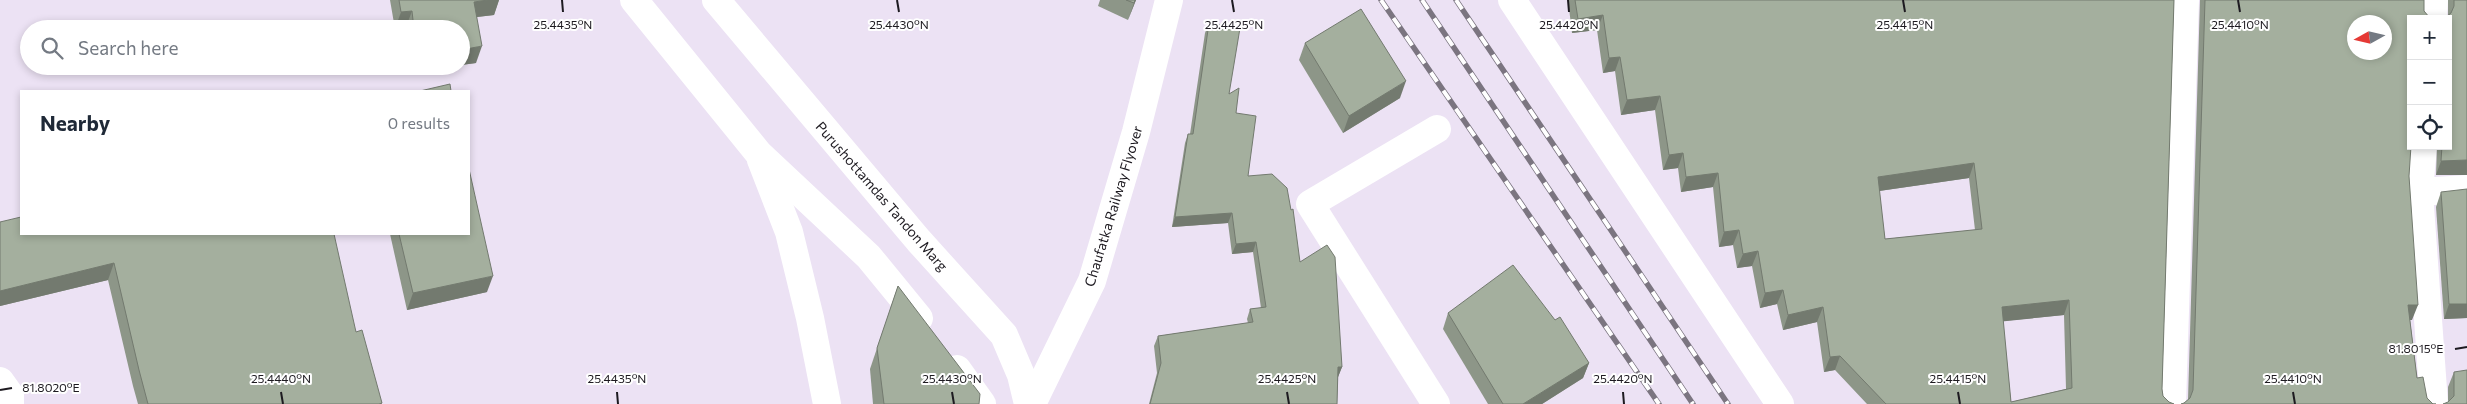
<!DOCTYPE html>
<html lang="en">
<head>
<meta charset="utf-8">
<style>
  body { margin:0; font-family:Commissioner,sans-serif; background:#f6f6f7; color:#1f2937 }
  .controls { position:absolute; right:15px; top:15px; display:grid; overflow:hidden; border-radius:0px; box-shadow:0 2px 8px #0003 }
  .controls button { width:45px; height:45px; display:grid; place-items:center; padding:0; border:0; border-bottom:1px solid #e0e1e3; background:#fff; color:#1f2937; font:25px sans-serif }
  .compass { position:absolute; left:2347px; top:15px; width:45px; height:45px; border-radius:50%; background:#fff; box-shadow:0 2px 8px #0003; rotate:262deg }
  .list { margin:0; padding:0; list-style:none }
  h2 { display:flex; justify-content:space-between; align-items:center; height:65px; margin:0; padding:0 20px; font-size:21px }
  h2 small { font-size:16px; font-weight:400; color:#747a83 }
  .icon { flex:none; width:28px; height:28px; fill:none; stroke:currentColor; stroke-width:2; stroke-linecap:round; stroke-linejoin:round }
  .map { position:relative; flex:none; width:2467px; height:404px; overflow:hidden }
  .search { position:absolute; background:#fff; box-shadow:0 2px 8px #0003; left:20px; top:20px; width:450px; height:55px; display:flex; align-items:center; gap:12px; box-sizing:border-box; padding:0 18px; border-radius:28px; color:#747a83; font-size:19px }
  .panel { position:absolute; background:#fff; box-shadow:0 2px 8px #0003; left:20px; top:90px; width:450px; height:145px; border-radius:0px }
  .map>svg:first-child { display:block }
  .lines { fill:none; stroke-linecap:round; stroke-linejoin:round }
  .minor { stroke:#fff; stroke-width:28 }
  .major { stroke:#fff; stroke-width:28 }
  .rail-casing { stroke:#7b7580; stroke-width:5.5 }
  .rail { stroke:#fff; stroke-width:4; stroke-dasharray:11; stroke-linecap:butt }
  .wall { fill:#8d9688; fill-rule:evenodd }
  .shaded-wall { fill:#737a6f }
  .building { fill:#a4af9e; stroke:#737a6f; fill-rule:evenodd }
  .ticks { fill:none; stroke:#1d1a20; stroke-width:2 }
  .labels { text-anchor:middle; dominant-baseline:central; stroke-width:4; stroke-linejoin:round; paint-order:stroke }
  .street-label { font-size:14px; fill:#1d1a20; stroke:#fff }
  .ticks-label { font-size:12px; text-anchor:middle; fill:#1d1a20; stroke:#fff; stroke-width:4; stroke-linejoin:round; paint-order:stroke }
</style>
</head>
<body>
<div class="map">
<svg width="2467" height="404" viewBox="0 0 2467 404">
  <rect width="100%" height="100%" fill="#ece2f4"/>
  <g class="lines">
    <g class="minor">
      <polyline points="1512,0 1780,404"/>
      <polyline points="2433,19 2434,0"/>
      <polyline points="2423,146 2419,192 2434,404"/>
      <polyline points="2419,192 2467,189"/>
      <polyline points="0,381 10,395 10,404"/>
      <polyline points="1436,404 1310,204 1437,129"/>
      <polyline points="2172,404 2185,0"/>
    </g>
    <g class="major">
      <polyline points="634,0 759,154 869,257 919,318"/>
      <polyline points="716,0 919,241 1004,335 1021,375 1028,404"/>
      <polyline points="761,160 789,232 810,318 827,404"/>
      <polyline points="957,369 982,404"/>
      <polyline points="1032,404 1092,281 1136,132 1169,0"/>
    </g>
    <g class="rail-casing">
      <g id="rail">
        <polyline points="1381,0 1659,404"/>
        <polyline points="1422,0 1693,404"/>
        <polyline points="1456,0 1728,404"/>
      </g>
    </g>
    <use href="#rail" class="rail"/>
  </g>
  <g class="wall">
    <polygon points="390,0 499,0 494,15 477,17 476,63 461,65 461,29 406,29 406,27 395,29"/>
    <polygon points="1100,0 1136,0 1128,20 1098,6"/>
    <path d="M 1568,0 L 2174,0 L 2162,389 L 2163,396 L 2169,402 L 2174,404 L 1867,404 L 1835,370 L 1824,372 L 1817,322 L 1783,330 L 1777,304 L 1760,308 L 1752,266 L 1737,268 L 1733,245 L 1719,247 L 1713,187 L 1681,192 L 1678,168 L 1663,170 L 1655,110 L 1621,115 L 1615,71 L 1603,73 L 1597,30 L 1572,33 ZM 1969,178 L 1975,230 L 1885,239 L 1879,191 ZM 2064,315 L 2066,389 L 2011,402 L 2003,321 Z"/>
    <polygon points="2200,0 2424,0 2411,19 2409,176 2412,320 2410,320 2417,378 2427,398 2433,404 2184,403 2188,400"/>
    <polygon points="2448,0 2467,0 2467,175 2436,175 2437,146 2448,146 2445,18 2448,16"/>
    <polygon points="1209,23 1229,94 1236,113 1248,176 1300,262 1342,367 1338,377 1337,404 1149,404 1157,373 1154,346 1158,336 1248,323 1247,319 1250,309 1261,308 1253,252 1232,254 1228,223 1172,227 1185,143 1188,134 1190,134 1205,33"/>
    <polygon points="1305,43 1400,98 1343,133 1299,60"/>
    <polygon points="411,66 454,66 412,73"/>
    <polygon points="2441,192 2467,318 2444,319 2436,207"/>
    <polygon points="0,222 356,332 382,403 382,404 138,404 133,386 108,280 0,306"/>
    <polygon points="390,234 469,234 487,292 407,310"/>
    <polygon points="898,286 979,404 873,404 870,369"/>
    <polygon points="1448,313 1555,320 1589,363 1583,378 1542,404 1488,404 1443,329"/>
    <polygon points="2454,372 2467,404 2448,402 2448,387"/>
  </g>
  <g class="shaded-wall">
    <polygon points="488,0 499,0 494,15 468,18 474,2"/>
    <polygon points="1135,0 1136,0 1128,20"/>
    <polygon points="412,11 406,27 395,29 401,12"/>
    <polygon points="1603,15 1597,30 1572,33 1578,19"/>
    <polygon points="482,46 476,63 461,65 461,50"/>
    <polygon points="1620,57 1615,71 1603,73 1609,58"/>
    <polygon points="415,66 454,66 412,73"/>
    <polygon points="1406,81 1400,98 1343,133 1349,116"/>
    <polygon points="1660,96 1655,110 1621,115 1627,100"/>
    <polygon points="1683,153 1678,168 1663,170 1669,155"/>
    <polygon points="2467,160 2467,175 2436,175 2441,161"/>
    <polygon points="1974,163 1969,178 1872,192 1878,177"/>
    <polygon points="1718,173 1713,187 1681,192 1686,177"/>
    <polygon points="1232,213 1228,223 1172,227 1175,217"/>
    <polygon points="1739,230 1733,245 1719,247 1724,232"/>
    <polygon points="1256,242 1253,252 1232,254 1236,244"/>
    <polygon points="1758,251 1752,266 1737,268 1743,254"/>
    <polygon points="114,263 108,280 0,306 0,291"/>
    <polygon points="493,276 487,292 407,310 413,293"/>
    <polygon points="1783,290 1777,304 1760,308 1765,293"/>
    <polygon points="2069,300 2064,315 1997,322 2002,307"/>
    <polygon points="2449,304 2467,304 2467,318 2444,319"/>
    <polygon points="2408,305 2418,305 2412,320 2403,320"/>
    <polygon points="1823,307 1817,322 1783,330 1788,315"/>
    <polygon points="1840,356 1835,370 1824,372 1830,357"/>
    <polygon points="1589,363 1583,378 1542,404 1523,404"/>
    <polygon points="1338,367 1342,367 1338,377 1334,377"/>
  </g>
  <g class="building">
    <polygon points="399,0 488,0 474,2 482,46 461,50 461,29 414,29 412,11 401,12"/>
    <polygon points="1126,0 1135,0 1134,3"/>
    <path d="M 1575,0 L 2174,0 L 2162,389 L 2163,396 L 2169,402 L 2174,404 L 1886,404 L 1840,356 L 1830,357 L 1823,307 L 1788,315 L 1783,290 L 1765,293 L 1758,251 L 1743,254 L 1739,230 L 1724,232 L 1718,173 L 1686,177 L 1683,153 L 1669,155 L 1660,96 L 1627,100 L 1620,57 L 1609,58 L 1603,15 L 1578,19 ZM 1974,163 L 1982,229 L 1885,239 L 1878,177 ZM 2069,300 L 2072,388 L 2011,402 L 2002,307 Z"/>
    <path d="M 2205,0 L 2424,0 L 2424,11 L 2430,18 L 2434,19 L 2411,19 L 2411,146 L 2409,176 L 2418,305 L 2408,305 L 2417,378 L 2423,377 L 2427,398 L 2433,404 L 2436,404 L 2181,404 L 2184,403 L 2190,398 L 2193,390 ZM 2354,22 L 2384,22 L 2384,52 L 2354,52 Z"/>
    <polygon points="2454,0 2467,0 2467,160 2441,161 2442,146 2448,146 2448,19 2443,19 2445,18 2451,13 2454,6"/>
    <polygon points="1361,9 1406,81 1349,116 1305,43"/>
    <polygon points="1209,23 1240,28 1229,94 1239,88 1236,113 1256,116 1248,176 1272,174 1287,188 1291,210 1293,209 1300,262 1327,245 1335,257 1342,367 1338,367 1337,404 1150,404 1161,363 1158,336 1253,322 1250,309 1266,307 1256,242 1236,244 1232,213 1175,217 1188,134 1193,134"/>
    <polygon points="450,84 451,91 420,91"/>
    <polygon points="469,169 493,276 413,293 399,234 469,234"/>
    <polygon points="2467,189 2467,304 2449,304 2441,192"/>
    <polygon points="21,217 21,234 334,234 356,332 362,330 382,403 379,404 148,404 139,370 114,263 0,291 0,222"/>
    <polygon points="1513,265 1555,320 1560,317 1589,363 1523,404 1503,404 1448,313"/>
    <polygon points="898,286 980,394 979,404 884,404 877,348"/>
    <polygon points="2467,370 2467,404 2443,404 2448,402 2454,396 2454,372"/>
  </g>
  <path class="ticks" d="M 562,0 L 563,12M 897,0 L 899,12M 1232,0 L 1234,12M 1568,0 L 1569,12M 1903,0 L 1905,12M 2238,0 L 2240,12M 2455,349 L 2467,347M 0,390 L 12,388M 281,392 L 283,404M 617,392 L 618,404M 952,392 L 954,404M 1287,392 L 1289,404M 1623,392 L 1624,404M 1958,392 L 1960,404M 2293,392 L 2295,404"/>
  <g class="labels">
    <g class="street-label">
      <text transform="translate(882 196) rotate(49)">Purushottamdas Tandon Marg</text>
      <text transform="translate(1113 206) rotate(-73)">Chaufatka Railway Flyover</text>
    </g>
  </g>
  <g class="ticks-label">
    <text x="563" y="29">25.4435°N</text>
    <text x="899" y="29">25.4430°N</text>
    <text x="1234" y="29">25.4425°N</text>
    <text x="1569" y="29">25.4420°N</text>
    <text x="1905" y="29">25.4415°N</text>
    <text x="2240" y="29">25.4410°N</text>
    <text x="2416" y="353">81.8015°E</text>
    <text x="281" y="383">25.4440°N</text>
    <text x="617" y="383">25.4435°N</text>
    <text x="952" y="383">25.4430°N</text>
    <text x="1287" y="383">25.4425°N</text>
    <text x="1623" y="383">25.4420°N</text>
    <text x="1958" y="383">25.4415°N</text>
    <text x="2293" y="383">25.4410°N</text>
    <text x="51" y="392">81.8020°E</text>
  </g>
</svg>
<div class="controls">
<button>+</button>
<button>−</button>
<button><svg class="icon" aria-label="locate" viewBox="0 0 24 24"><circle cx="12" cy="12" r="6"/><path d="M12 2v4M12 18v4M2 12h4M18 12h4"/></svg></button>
</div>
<svg class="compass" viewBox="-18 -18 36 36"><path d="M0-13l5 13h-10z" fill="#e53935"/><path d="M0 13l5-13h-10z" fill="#747a83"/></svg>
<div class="search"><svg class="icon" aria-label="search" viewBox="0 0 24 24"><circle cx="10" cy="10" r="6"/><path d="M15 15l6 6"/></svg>Search here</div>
<section class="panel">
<h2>Nearby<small>0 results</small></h2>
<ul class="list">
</ul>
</section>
</div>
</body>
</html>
